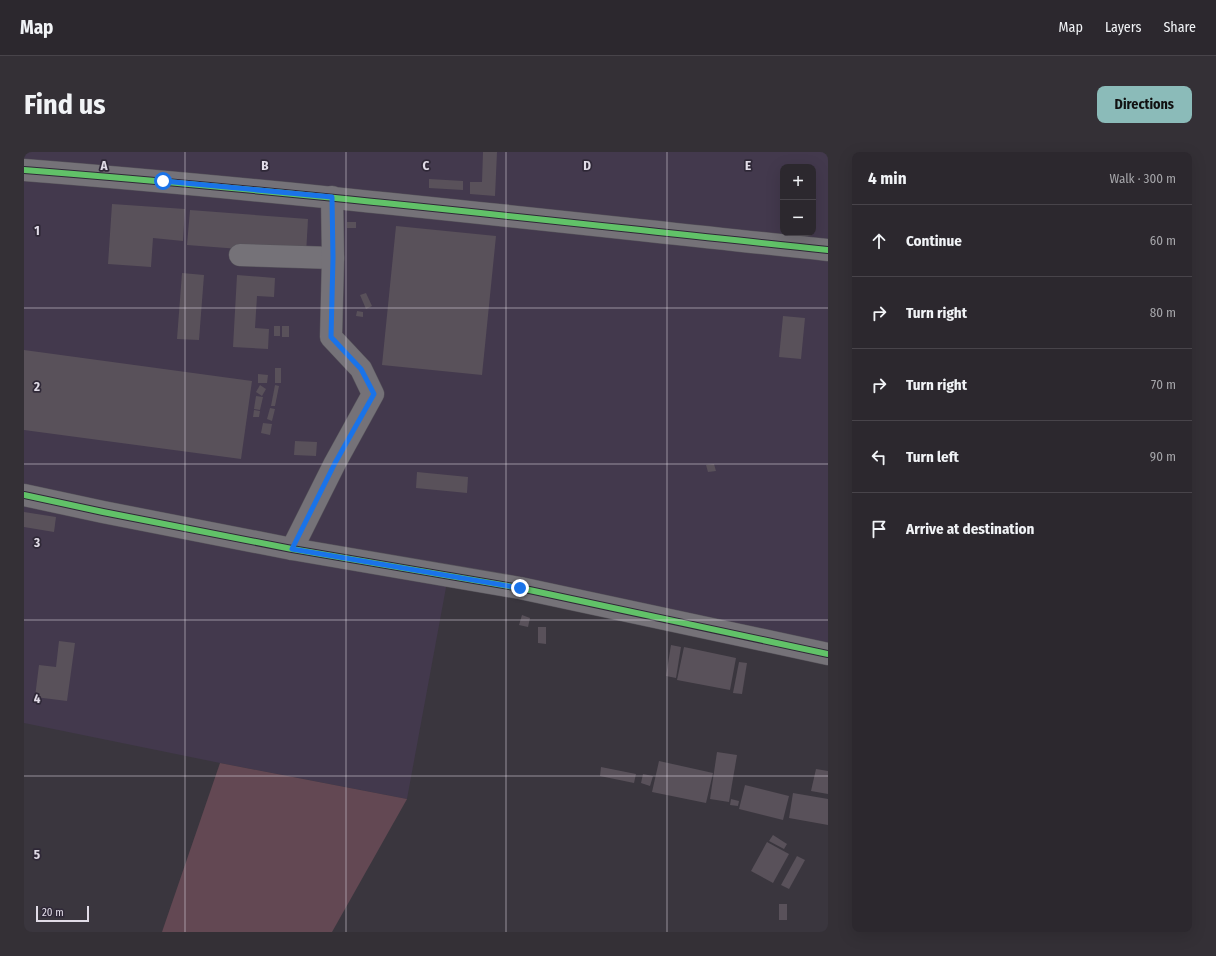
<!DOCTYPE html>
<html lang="en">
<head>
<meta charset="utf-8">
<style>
  body { margin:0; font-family:"Fira Sans Condensed",sans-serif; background:#343036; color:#f1f3f6 }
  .controls { position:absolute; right:12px; top:12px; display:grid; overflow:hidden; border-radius:8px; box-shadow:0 4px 16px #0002 }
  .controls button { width:36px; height:36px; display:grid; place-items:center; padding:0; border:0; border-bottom:1px solid #48444a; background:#2c282e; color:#f1f3f6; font:20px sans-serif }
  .scale { position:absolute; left:12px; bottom:10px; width:53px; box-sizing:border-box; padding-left:4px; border:2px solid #e1dce7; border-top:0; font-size:11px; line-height:14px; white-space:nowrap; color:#e1dce7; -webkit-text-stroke:3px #2f2837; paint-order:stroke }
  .stop { position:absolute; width:12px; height:12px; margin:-9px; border:3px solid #1a73e8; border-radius:50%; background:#fff }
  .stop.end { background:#1a73e8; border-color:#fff; box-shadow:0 1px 4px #0008 }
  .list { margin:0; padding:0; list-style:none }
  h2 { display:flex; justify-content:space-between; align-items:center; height:52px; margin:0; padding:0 16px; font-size:17px }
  h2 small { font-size:13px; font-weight:400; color:#a6a6aa }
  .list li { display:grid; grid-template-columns:26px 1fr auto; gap:12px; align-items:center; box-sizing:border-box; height:72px; padding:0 16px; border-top:1px solid #48444a }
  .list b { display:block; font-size:15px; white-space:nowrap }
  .list em { font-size:13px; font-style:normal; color:#a6a6aa }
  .icon { flex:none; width:22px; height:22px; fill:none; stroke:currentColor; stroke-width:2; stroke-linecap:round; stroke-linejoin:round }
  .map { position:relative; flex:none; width:804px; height:780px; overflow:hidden; border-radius:8px }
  header { display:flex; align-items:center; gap:24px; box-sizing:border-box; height:56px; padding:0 20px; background:#2c282e; border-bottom:1px solid #48444a }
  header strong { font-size:19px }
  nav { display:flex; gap:22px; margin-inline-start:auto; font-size:14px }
  .intro { display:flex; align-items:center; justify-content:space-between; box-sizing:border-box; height:96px; padding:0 24px }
  h1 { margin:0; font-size:28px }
  .button { padding:10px 18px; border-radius:8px; background:#8bbbb9; color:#111; font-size:14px; font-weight:700 }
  main { display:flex; gap:24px; padding:0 24px }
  aside { flex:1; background:#2c282e; border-radius:8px; box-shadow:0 4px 16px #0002 }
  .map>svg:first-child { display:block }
  .built { fill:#43394d; fill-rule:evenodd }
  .green { fill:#634853 }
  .building { fill:#59515a }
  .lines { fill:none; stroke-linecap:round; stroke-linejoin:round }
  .minor-casing { stroke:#57545b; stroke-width:23 }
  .minor { stroke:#757278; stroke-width:22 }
  .cycleway-casing { stroke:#2f2837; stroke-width:8 }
  .cycleway { stroke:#61c268; stroke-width:6 }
  .route { stroke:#1a73e8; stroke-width:5 }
  .grid { fill:none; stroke:#e1dce7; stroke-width:1; stroke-opacity:0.55 }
  .grid-label { font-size:13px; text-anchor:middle; font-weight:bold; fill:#e1dce7; stroke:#2f2837; stroke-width:3.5; stroke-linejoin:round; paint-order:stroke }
</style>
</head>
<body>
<header>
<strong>Map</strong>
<nav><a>Map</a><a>Layers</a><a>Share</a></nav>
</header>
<div class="intro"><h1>Find us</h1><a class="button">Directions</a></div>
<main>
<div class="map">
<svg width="804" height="780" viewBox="0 0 804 780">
  <rect width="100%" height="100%" fill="#3a363e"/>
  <path class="built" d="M 0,0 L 804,0 L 804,497 L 423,430 L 383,647 L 196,611 L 0,571 ZM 759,15 L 789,15 L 789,81 L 759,81 Z"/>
  <polygon class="green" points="196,611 383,647 308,780 138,780"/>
  <g class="building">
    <polygon points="459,0 473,0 471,44 446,42 446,30 458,30"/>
    <polygon points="405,27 439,29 439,38 405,36"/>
    <polygon points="88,52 161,57 159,89 129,86 127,115 84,112"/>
    <polygon points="166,58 284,67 282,102 163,93"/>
    <rect x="323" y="70" width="9" height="6"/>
    <polygon points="372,74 472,84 458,223 358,213"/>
    <polygon points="158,121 180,123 175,188 153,187"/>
    <polygon points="213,123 251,126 250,145 233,144 231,176 245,177 244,197 209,195"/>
    <polygon points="342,141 348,154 342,157 336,143"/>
    <polygon points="333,159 339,160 339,165 332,164"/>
    <polygon points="759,164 781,166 777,207 755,205"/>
    <rect x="250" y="174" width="6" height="10"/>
    <rect x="258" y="174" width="7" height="11"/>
    <polygon points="0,198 228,229 217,307 0,278"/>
    <rect x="251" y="216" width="6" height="15"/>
    <polygon points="234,222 244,223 243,231 234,231"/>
    <polygon points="236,233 242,237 238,244 232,240"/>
    <polygon points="251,233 255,234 251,254 247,254"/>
    <polygon points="232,244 239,245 236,258 230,257"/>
    <polygon points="246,256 251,257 248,269 243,267"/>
    <polygon points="230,258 236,259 235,265 229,265"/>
    <polygon points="239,271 248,272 246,283 237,281"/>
    <polygon points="271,289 293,290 292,304 270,303"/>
    <polygon points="690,312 692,319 684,320 682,313"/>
    <polygon points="393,320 444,325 443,341 392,336"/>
    <polygon points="0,360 32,365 30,380 0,375"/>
    <polygon points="498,463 506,466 504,475 495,473"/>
    <polygon points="514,475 522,475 522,492 514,491"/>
    <polygon points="35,489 51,491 43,549 11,545 15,513 32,515"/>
    <polygon points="647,493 657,495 652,526 642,524"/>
    <polygon points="660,495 712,506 706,538 653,528"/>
    <polygon points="715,510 723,511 718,542 709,541"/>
    <polygon points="693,600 713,603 705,650 686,647"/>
    <polygon points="635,609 689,621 682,651 628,640"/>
    <polygon points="577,615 612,622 610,631 576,624"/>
    <polygon points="792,617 804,619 804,642 787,639"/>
    <polygon points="619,622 629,624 626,634 617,631"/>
    <polygon points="721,633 765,644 759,668 715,657"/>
    <polygon points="769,641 804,647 804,673 765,666"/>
    <polygon points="707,647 715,649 714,654 706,653"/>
    <polygon points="749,683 763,692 760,697 745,689"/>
    <polygon points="743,690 765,702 749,731 727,719"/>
    <polygon points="773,704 781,708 765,737 757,733"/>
    <rect x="755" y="752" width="8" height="16"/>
  </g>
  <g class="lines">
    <g class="minor-casing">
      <g id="minor">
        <path d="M 0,18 C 269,39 536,70 804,98"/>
        <polyline points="216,103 309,106"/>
        <polyline points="0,343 79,360 268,397 496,436 804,502"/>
        <polyline points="268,397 311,311 349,242 337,217 307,185 309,106 308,45"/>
      </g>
    </g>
    <use href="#minor" class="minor"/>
    <g class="cycleway-casing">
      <g id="cycleway">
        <path d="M 0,18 C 269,39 536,70 804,98"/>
        <polyline points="0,343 79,360 268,397 496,436 804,502"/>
      </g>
    </g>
    <use href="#cycleway" class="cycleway"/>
  </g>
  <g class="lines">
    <polyline class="route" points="139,29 308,45 309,106 307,185 337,217 350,242 311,311 268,397 496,436"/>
  </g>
  <path class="grid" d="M 161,0 L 161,780M 322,0 L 322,780M 482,0 L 482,780M 643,0 L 643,780M 0,156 L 804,156M 0,312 L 804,312M 0,468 L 804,468M 0,624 L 804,624"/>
  <g class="grid-label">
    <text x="80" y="18">A</text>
    <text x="241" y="18">B</text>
    <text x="402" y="18">C</text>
    <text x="563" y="18">D</text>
    <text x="724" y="18">E</text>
    <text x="13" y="83">1</text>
    <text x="13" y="239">2</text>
    <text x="13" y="395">3</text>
    <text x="13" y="551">4</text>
    <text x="13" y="707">5</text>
  </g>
</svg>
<div class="controls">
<button>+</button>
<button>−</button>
</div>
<div class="scale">20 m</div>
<div class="stop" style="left:139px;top:29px"></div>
<div class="stop end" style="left:496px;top:436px"></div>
</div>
<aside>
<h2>4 min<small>Walk · 300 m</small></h2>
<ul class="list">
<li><svg class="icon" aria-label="ahead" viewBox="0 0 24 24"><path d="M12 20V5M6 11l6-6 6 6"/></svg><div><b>Continue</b></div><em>60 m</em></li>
<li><svg class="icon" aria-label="right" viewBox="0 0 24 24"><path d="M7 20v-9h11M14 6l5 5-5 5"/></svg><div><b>Turn right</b></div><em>80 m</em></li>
<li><svg class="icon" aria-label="right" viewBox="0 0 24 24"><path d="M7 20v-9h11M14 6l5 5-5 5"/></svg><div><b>Turn right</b></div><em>70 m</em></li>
<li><svg class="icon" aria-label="left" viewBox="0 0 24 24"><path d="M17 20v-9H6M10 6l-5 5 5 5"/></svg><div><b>Turn left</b></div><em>90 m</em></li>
<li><svg class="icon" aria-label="arrive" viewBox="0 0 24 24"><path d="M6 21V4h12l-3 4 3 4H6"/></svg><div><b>Arrive at destination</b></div></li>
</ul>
</aside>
</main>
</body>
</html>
